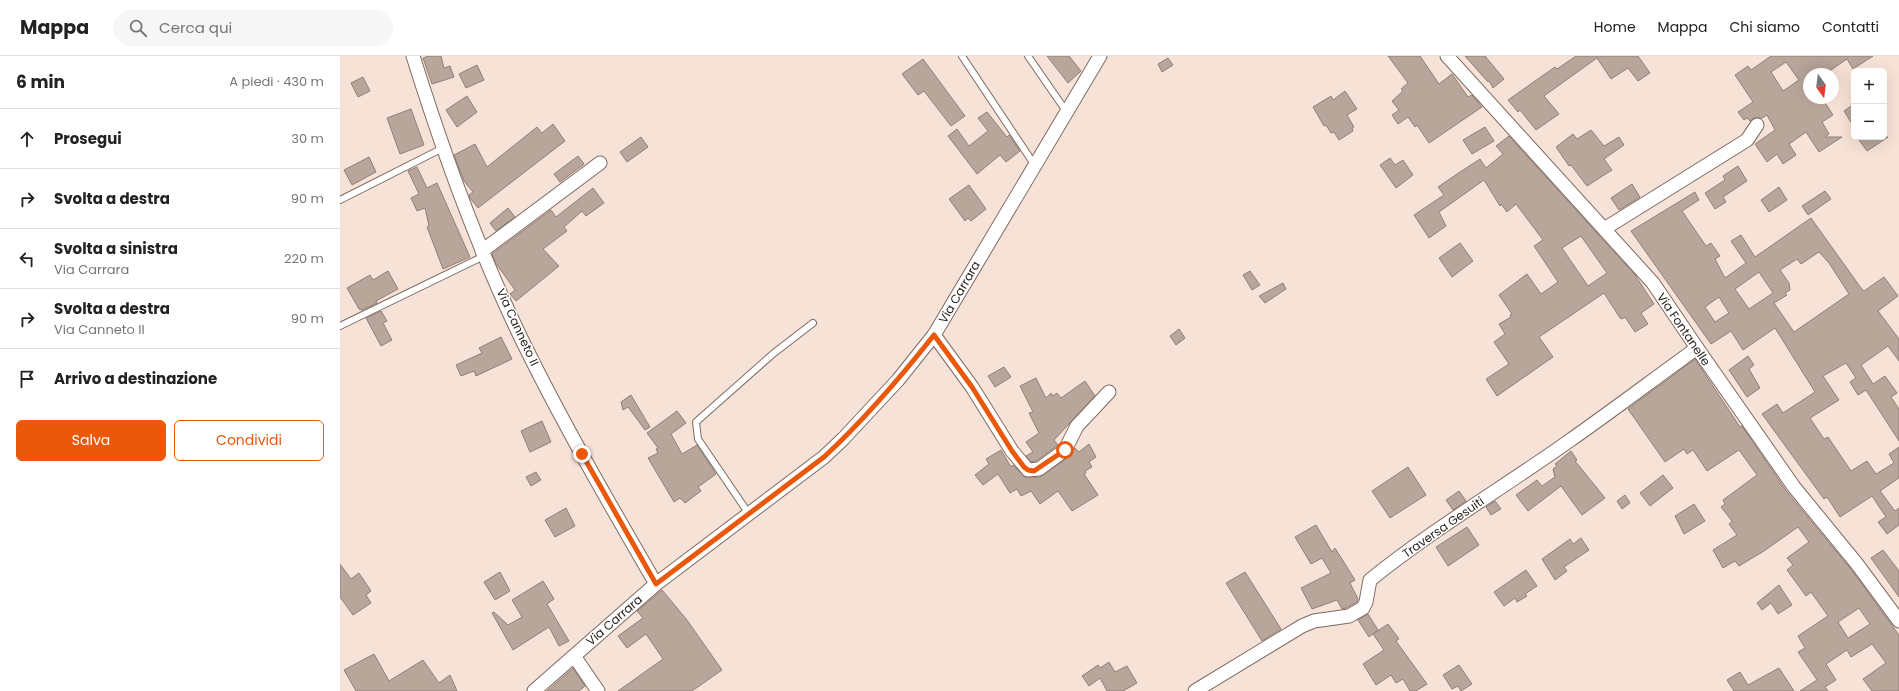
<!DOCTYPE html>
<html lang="it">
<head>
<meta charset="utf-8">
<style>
  body { margin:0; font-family:Poppins,sans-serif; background:#f6f6f6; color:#222 }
  .controls { position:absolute; right:12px; top:12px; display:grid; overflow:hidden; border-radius:6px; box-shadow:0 4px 16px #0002 }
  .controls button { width:36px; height:36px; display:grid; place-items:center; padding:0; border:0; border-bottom:1px solid #e0e0e0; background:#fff; color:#222; font:20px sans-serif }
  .compass { position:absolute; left:1463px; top:12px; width:36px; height:36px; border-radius:50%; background:#fff; box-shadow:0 4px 16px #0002; rotate:166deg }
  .stop { position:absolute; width:12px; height:12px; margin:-9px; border:3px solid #ea580c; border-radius:50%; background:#fff }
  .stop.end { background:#ea580c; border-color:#fff; box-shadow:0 1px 4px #0008 }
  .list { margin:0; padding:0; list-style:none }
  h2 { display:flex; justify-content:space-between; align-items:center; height:52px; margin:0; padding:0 16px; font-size:17px }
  h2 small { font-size:13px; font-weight:400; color:#767676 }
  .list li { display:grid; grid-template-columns:26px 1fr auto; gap:12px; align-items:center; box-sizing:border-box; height:60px; padding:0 16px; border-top:1px solid #e0e0e0 }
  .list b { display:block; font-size:15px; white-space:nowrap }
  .list p { margin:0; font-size:13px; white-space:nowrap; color:#767676 }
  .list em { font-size:13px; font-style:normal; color:#767676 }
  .actions { display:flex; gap:8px; padding:12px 16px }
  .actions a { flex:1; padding:9px 0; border:1px solid #ea580c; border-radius:6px; text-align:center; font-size:14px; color:#ea580c }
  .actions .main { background:#ea580c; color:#fff }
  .icon { flex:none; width:22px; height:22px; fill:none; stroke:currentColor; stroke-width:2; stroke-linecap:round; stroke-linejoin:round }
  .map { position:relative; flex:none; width:1559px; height:635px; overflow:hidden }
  header { display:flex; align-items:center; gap:24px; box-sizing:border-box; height:56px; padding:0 20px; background:#fff; border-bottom:1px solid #e0e0e0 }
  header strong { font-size:19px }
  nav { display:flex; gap:22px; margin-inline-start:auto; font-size:14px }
  .search { width:280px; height:36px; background:#f6f6f6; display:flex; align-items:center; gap:10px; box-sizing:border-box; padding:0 14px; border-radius:22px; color:#767676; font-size:15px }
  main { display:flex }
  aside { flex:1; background:#fff }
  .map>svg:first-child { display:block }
  .building { fill:#b9a69b; stroke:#927f75; fill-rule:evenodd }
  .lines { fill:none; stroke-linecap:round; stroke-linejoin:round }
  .lane-casing { stroke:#7d6b61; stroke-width:8 }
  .street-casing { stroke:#7d6b61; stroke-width:15 }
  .lane { stroke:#fff; stroke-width:6 }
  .street { stroke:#fff; stroke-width:13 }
  .route { stroke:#ea580c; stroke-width:5 }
  .labels { text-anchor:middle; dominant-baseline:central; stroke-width:3; stroke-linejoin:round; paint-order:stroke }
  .street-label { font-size:12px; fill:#271f1b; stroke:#fff }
</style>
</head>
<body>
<header>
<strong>Mappa</strong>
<div class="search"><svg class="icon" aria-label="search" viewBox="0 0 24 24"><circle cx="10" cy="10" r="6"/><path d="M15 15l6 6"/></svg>Cerca qui</div>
<nav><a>Home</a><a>Mappa</a><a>Chi siamo</a><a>Contatti</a></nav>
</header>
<main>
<aside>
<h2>6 min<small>A piedi · 430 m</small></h2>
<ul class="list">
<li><svg class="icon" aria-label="ahead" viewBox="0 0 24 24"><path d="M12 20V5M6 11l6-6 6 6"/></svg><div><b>Prosegui</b></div><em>30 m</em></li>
<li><svg class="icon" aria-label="right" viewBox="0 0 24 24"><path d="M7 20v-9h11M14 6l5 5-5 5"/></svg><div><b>Svolta a destra</b></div><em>90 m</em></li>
<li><svg class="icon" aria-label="left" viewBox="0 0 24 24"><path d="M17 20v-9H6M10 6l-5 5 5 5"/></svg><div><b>Svolta a sinistra</b><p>Via Carrara</p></div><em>220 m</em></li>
<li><svg class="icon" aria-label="right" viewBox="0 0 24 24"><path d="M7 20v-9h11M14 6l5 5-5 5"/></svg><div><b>Svolta a destra</b><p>Via Canneto II</p></div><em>90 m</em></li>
<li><svg class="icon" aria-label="arrive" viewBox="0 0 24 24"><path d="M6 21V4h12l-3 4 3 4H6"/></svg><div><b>Arrivo a destinazione</b></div></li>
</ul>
<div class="actions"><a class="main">Salva</a><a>Condividi</a></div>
</aside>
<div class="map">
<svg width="1559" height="635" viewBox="0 0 1559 635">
  <rect width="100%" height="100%" fill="#f7e2d7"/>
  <g class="building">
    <polygon points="89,0 101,0 104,12 110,10 114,21 92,28 83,2"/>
    <polygon points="707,0 729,0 741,15 728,27"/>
    <polygon points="1048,0 1080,0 1099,28 1112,18 1128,41 1132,39 1142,51 1089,87 1077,69 1075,71 1068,61 1058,68 1052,59 1059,54 1052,45 1063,35 1061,33 1068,27"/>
    <polygon points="1125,0 1145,0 1164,23 1153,32 1149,25 1148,26"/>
    <polygon points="1236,0 1298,0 1310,17 1298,25 1288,12 1271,23 1257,2 1204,40 1219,58 1196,74 1180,54 1178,56 1168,44 1215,11 1217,13"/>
    <path d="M 1431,0 L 1533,0 L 1513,13 L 1507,3 L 1485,18 L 1469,18 L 1468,42 L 1482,42 L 1493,59 L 1482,66 L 1489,78 L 1485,81 L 1502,81 L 1479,96 L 1466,76 L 1449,88 L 1456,99 L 1443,108 L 1437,98 L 1427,106 L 1415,88 L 1435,74 L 1427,59 L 1422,62 L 1414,62 L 1410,65 L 1407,62 L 1404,64 L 1398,56 L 1413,46 L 1395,19 L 1408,10 L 1411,14 ZM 1446,6 L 1459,24 L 1443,35 L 1431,16 Z"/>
    <polygon points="828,2 833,9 822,16 818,8"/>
    <polygon points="583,3 625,60 611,70 584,35 578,39 562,18"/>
    <polygon points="137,9 144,24 126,32 119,18"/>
    <polygon points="23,21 30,35 18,41 11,27"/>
    <polygon points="1005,35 1017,53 1007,59 1014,71 1012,72 1013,75 999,84 994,76 991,77 986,69 984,70 973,51 991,40 993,44"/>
    <polygon points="127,40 137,56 117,71 106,54"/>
    <polygon points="1514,48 1514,71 1504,55"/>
    <polygon points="71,53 84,89 60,98 47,62"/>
    <polygon points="647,56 667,81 669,79 680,95 666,106 660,99 637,118 608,80 617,73 629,90 648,75 638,62"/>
    <polygon points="213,68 225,85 138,152 130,142 129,139 133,136 124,125 114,99 135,88 147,111 197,71 202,77"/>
    <polygon points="1145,71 1154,85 1132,98 1123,84"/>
    <polygon points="1251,74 1264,90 1279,81 1284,89 1264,103 1272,114 1247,130 1231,109 1229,110 1216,91 1233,78 1237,83"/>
    <path d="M 1169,80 L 1295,219 L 1314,248 L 1301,257 L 1308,268 L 1295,276 L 1285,261 L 1282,263 L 1280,262 L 1264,237 L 1199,281 L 1213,301 L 1157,340 L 1146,323 L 1169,308 L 1154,286 L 1165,278 L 1159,268 L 1171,261 L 1170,259 L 1172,258 L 1159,239 L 1187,218 L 1201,238 L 1218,226 L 1194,190 L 1203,184 L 1176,148 L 1167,156 L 1161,148 L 1160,150 L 1144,124 L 1099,156 L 1106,170 L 1089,182 L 1074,159 L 1104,139 L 1098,131 L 1117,118 L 1140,103 L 1146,112 L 1163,98 L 1156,90 ZM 1241,180 L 1267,217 L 1248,230 L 1222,192 Z"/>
    <polygon points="301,81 308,91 287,106 280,96"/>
    <polygon points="1517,81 1548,81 1527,95"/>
    <polygon points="238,100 244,108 220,126 214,118"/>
    <polygon points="29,101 36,116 12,129 4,114"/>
    <polygon points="1050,102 1055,109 1063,104 1073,119 1056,132 1040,109"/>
    <polygon points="1398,110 1407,125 1383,141 1386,146 1375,153 1365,137 1385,124 1383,120"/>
    <polygon points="77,111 87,132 97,127 130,201 103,213 87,171 89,170 85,152 77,155 71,142 79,138 68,115"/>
    <polygon points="1292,128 1300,141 1279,154 1271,142"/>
    <polygon points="629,129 646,153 631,165 628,162 625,165 609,143"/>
    <polygon points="1439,131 1447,144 1429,156 1421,144"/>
    <polygon points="253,132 264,147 246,160 242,155 224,171 227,175 203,193 219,210 176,245 170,238 175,234 155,206 152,198 211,154 216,161"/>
    <polygon points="1485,135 1491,143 1468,159 1462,150"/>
    <path d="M 1355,136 L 1359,144 L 1342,155 L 1366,190 L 1371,187 L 1380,200 L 1375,203 L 1385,222 L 1406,207 L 1391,185 L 1401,179 L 1415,201 L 1471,162 L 1521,232 L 1524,235 L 1544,221 L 1558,240 L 1538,255 L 1559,283 L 1559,305 L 1548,290 L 1521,309 L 1533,328 L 1545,320 L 1557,337 L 1551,341 L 1559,353 L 1559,385 L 1526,334 L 1518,339 L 1510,326 L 1516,322 L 1506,307 L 1483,320 L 1499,344 L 1470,362 L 1484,383 L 1488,381 L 1511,415 L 1527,405 L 1536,418 L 1554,407 L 1549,398 L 1559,391 L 1559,422 L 1540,435 L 1555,455 L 1559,452 L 1559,469 L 1547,478 L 1538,466 L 1546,461 L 1532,440 L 1500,461 L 1487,441 L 1484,443 L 1422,358 L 1437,348 L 1443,357 L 1475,336 L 1435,272 L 1403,294 L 1391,275 L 1371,288 L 1291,175 ZM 1479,196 L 1489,207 L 1509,238 L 1454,276 L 1434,247 L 1447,239 L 1445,237 L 1450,234 L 1449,227 L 1440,214 L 1457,203 L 1461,208 ZM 1419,216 L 1433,237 L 1409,253 L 1395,233 ZM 1379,241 L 1389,257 L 1375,266 L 1365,251 Z"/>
    <polygon points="168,152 175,161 156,175 150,167"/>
    <polygon points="1120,187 1133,205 1112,221 1099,202"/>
    <polygon points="48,215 58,233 36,245 37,247 22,254 19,253 7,232 30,219 33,224"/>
    <polygon points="910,215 920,229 912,234 903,219"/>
    <polygon points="943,227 946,233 925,247 919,240"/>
    <polygon points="41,255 47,265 43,267 52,284 41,290 26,262"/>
    <polygon points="839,273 845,282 836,289 830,280"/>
    <polygon points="161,281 172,303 136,320 134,315 121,320 116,309 142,297 139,292"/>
    <polygon points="1408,300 1414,309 1409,313 1420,332 1407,341 1389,314"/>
    <path d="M 1355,303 L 1400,371 L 1402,370 L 1447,436 L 1510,512 L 1559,579 L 1559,635 L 1532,635 L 1523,623 L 1546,607 L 1532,588 L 1511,601 L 1507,594 L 1486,608 L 1496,624 L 1485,631 L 1488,635 L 1460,635 L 1477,624 L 1458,596 L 1465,592 L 1458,580 L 1488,560 L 1471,536 L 1466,540 L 1447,514 L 1453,509 L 1447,502 L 1469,486 L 1458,471 L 1424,495 L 1399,510 L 1395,505 L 1383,512 L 1373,494 L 1397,479 L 1389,468 L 1392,465 L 1381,451 L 1385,448 L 1383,444 L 1417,419 L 1399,394 L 1367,415 L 1353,394 L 1347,398 L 1344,393 L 1325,406 L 1288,353 ZM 1519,552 L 1530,568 L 1508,582 L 1498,566 Z"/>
    <polygon points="664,311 671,321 655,331 648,320"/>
    <polygon points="696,322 706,342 711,337 713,340 717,337 721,342 745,325 755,340 714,384 718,389 696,405 691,406 686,400 693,396 686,386 699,377 689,357 693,356 680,330"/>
    <polygon points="291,339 310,371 305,374 288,351 283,354 281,346"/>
    <polygon points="337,355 346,367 331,378 342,398 357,389 376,418 358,431 361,435 345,447 340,442 334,446 308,402 318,397 316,393 318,392 307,377"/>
    <polygon points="202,365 211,386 190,396 181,375"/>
    <polygon points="749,388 756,401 749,406 752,411 745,415 746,417 744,418 758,439 732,455 718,435 700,448 691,435 681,440 677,433 670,437 658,418 643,429 635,419 649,408 646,403 661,394 671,411 673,409 685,421 700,421 730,400 735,392 739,396"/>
    <polygon points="1231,395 1237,404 1235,405 1265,442 1242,459 1221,430 1188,455 1176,439 1197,424 1202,430 1215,421 1213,413 1217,410 1215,408"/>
    <polygon points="1068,411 1086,439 1050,462 1032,435"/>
    <polygon points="196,416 201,424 191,430 186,421"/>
    <polygon points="1323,419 1333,432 1310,450 1300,437"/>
    <polygon points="1119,435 1126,445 1113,454 1106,444"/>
    <polygon points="1285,439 1290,447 1282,453 1277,445"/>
    <polygon points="1155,445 1161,453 1151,459 1146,451"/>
    <polygon points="1354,448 1365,465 1344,478 1335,460"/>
    <polygon points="226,452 235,470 215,481 205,464"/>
    <polygon points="976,469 992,496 995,492 1015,524 1010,527 1018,543 1017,546 1006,552 1002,553 997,544 972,553 961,532 991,517 982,502 971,508 955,481"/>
    <polygon points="1127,471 1139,489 1108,510 1096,491"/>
    <polygon points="1241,482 1249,494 1224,511 1227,515 1215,524 1202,503 1230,483 1233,488"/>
    <polygon points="1543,494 1559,515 1559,541 1531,502"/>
    <polygon points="0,508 11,523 19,517 31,535 26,539 31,547 13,559 0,541"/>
    <polygon points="1186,514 1197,530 1185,538 1187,540 1177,546 1175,542 1164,550 1154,536"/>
    <polygon points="160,516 170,535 155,544 144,526"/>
    <polygon points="905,516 941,573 922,585 886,527"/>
    <polygon points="203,525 214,543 207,548 229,585 219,590 209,571 173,594 152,557 154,556 168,569 182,561 172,544"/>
    <polygon points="1439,529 1452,549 1438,558 1431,547 1422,554 1417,547"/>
    <polygon points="322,534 347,564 382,614 352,635 278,635 323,603 306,578 287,592 278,580 303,562 297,555"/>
    <polygon points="1028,558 1038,574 1029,581 1018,564"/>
    <polygon points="1048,568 1059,583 1056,585 1087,628 1076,635 1070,635 1063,623 1056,627 1051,619 1036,629 1023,608 1044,594 1033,578"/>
    <polygon points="34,598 49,625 83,604 99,627 110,619 117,635 16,635 4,614"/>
    <polygon points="769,606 775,616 787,610 797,627 783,635 767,635 760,622 749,630 742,620 758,609 760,612"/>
    <polygon points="1119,609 1132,628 1121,635 1118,630 1112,633 1103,619"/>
    <polygon points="233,612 245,630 239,635 207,635"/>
    <polygon points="1439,612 1454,635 1394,635 1387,624 1400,616 1408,629"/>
  </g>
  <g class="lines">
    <g class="lane-casing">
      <g id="lane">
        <polyline points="622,0 694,108"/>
        <polyline points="688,0 726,55"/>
        <polyline points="0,144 103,92"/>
        <polyline points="0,270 144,200"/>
        <polyline points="409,458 358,383 356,366 434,297 473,267"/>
      </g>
    </g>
    <g class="street-casing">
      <g id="street">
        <path d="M 73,0 C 103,96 137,191 181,282 C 222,366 269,447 316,528"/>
        <polyline points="1107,0 1313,227 1357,292 1454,431 1517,508 1559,565"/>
        <polyline points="1264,173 1407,84 1417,69"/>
        <polyline points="142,195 260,107"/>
        <polyline points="594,279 632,331 672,395 688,414 699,413 725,394 737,370 769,336"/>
        <polyline points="234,600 258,635"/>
        <polyline points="194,635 316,528 484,401 503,383 558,324 594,279 760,0"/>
        <path d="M 855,635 L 962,570 L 974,565 L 1009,560 L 1023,552 L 1026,546 L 1030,524 C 1093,473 1163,432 1229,385 C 1272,355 1314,323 1357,292"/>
      </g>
    </g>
    <use href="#lane" class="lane"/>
    <use href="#street" class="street"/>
  </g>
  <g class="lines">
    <path class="route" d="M 242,398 L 316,528 L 484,401 C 524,364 560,322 594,279 L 632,331 L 672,395 L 684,411 L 688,414 L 694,415 L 725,394"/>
  </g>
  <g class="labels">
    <g class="street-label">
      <text transform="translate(619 236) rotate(-60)">Via Carrara</text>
      <text transform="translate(178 271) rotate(65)">Via Canneto II</text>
      <text transform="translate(1344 273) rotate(56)">Via Fontanelle</text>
      <text transform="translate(1103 471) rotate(-35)">Traversa Gesuiti</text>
      <text transform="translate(274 564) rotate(-41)">Via Carrara</text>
    </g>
  </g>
</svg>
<div class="controls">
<button>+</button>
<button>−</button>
</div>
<svg class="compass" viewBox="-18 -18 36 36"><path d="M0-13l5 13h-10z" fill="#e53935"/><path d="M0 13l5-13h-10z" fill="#767676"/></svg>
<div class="stop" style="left:725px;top:394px"></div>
<div class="stop end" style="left:242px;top:398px"></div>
</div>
</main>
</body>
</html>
